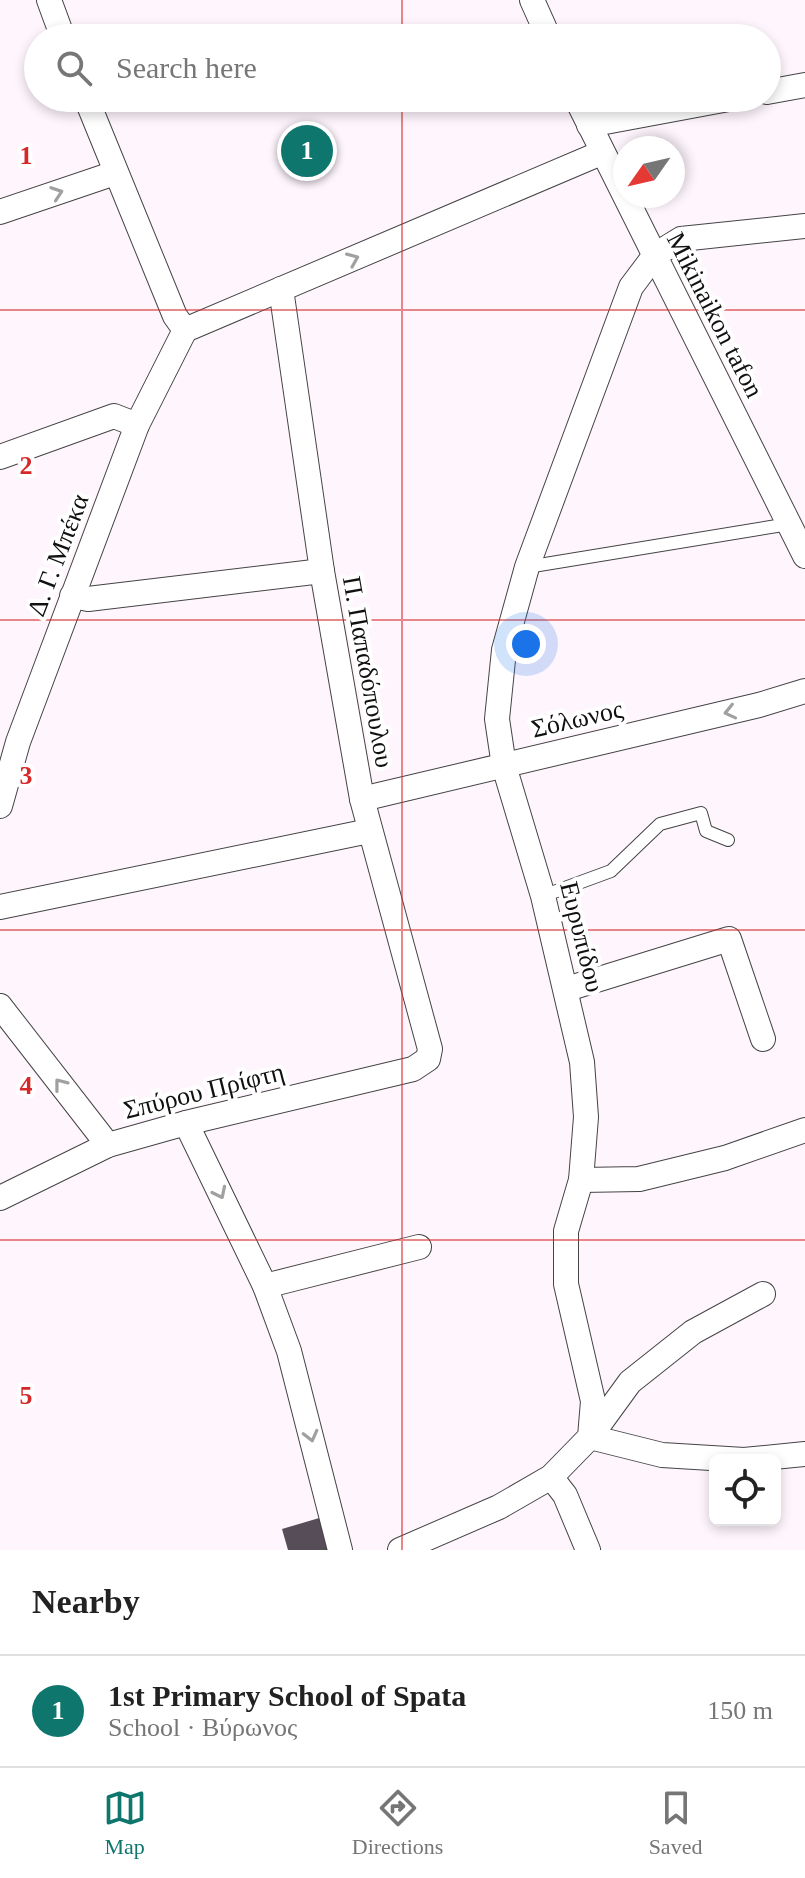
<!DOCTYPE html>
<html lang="en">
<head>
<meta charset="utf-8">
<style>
  body { margin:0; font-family:"Times New Roman",serif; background:#f6f6f6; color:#222 }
  .controls { position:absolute; right:24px; bottom:24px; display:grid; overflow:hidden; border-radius:12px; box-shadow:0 4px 12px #0003 }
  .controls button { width:72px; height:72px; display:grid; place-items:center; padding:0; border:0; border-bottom:2px solid #e0e0e0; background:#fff; color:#222; font:40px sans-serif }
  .compass { position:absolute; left:613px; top:136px; width:72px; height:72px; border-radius:50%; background:#fff; box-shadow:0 4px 12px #0003; rotate:236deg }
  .you { position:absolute; left:526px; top:644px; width:28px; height:28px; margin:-20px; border:6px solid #fff; border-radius:50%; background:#1a73e8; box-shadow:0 0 0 12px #1a73e833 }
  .badge { display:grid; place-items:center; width:52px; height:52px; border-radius:50%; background:#0f766e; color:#fff; font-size:26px; font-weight:700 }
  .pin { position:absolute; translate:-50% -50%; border:4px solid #fff; box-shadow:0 2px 8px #0006 }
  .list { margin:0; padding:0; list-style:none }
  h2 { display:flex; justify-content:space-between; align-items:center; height:104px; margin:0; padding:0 32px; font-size:34px }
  h2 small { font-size:26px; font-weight:400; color:#767676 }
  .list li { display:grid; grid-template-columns:52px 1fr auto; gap:24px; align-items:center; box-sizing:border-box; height:112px; padding:0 32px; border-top:2px solid #e0e0e0 }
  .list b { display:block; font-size:30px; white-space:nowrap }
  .list p { margin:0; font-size:26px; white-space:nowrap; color:#767676 }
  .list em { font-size:26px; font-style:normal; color:#767676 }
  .icon { flex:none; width:44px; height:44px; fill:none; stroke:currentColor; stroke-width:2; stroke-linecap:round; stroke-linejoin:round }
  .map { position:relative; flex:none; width:805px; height:1550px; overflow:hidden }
  .search { position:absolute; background:#fff; box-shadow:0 4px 12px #0003; left:24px; right:24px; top:24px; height:88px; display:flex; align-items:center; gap:20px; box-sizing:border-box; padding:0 28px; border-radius:44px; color:#767676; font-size:30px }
  .sheet { height:216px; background:#fff }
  nav { display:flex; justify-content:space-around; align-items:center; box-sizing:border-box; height:112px; border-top:2px solid #e0e0e0; background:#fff; font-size:22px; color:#767676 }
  nav a { display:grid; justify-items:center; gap:4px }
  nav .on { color:#0f766e }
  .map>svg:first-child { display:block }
  .building { fill:#564d59 }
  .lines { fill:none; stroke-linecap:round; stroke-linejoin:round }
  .lane-casing { stroke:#444; stroke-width:14 }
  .street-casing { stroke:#444; stroke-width:26 }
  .lane { stroke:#fff; stroke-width:12 }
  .street { stroke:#fff; stroke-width:24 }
  .oneway { stroke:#a0a0a0 }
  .grid { fill:none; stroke:#d62828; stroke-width:2; stroke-opacity:0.55 }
  .labels { text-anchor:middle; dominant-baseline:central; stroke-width:8; stroke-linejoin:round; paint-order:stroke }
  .street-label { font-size:26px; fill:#111; stroke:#fff }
  .grid-label { font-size:26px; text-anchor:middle; font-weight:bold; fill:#d62828; stroke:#fff; stroke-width:8; stroke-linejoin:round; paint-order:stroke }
</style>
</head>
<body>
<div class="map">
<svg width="805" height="1550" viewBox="0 0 805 1550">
  <rect width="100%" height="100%" fill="#fff5fd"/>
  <polygon class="building" points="326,1516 335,1550 288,1550 282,1529"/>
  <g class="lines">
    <g class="lane-casing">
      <g id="lane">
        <polyline points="527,567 789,524"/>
        <polyline points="543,896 611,871 660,824 701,813 706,831 728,840"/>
      </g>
    </g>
    <g class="street-casing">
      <g id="street">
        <polyline points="49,0 63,38"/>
        <polyline points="532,0 549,38"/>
        <polyline points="767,92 805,85"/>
        <polyline points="86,98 175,316 185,330"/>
        <polyline points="576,98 805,556"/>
        <polyline points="589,125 734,98"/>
        <polyline points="0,212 115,173"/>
        <polyline points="185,330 601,153"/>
        <polyline points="0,457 114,416 137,425"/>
        <polyline points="72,596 88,599 322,571"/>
        <polyline points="362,799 759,705 805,691"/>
        <polyline points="0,806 18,742 137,425 185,330"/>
        <polyline points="0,907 369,831"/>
        <polyline points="567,989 729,939 763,1039"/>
        <polyline points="0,1006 108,1145"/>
        <polyline points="186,1123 265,1286 289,1351 340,1550"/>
        <polyline points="581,1180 639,1179 725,1158 805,1130"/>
        <polyline points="0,1198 108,1145 186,1123 413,1069 428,1059 430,1049 362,799 322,571 281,289"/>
        <polyline points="265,1286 419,1247"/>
        <polyline points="763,1294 693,1332 630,1382 590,1437 662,1455 744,1460 805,1454"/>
        <polyline points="551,1477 565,1495 588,1550"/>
        <polyline points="400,1550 499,1507 551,1477 590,1437 593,1401 566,1284 566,1231 581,1180 586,1117 582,1062 543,896 504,766 497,719 504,650 527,567 631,287 655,255 681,239 805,226"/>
      </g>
    </g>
    <use href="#lane" class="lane"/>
    <use href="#street" class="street"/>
  </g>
  <defs><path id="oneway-chevron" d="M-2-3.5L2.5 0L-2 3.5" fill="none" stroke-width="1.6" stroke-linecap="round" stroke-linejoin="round" transform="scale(2)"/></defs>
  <g class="oneway">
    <use href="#oneway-chevron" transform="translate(57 193) rotate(-19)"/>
    <use href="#oneway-chevron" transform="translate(353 259) rotate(-23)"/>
    <use href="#oneway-chevron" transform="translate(730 712) rotate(167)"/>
    <use href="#oneway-chevron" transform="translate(60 1084) rotate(-128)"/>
    <use href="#oneway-chevron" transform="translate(220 1193) rotate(64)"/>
    <use href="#oneway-chevron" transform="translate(311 1436) rotate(76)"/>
  </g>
  <path class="grid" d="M 402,0 L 402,38M 402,98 L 402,1550M 0,310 L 805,310M 0,620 L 805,620M 0,930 L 805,930M 0,1240 L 805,1240"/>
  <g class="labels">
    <g class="street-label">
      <text transform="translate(715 315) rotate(63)">Μikinaikon tafon</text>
      <text transform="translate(58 555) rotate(-69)">Δ. Γ. Μπέκα</text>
      <text transform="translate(368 672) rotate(80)">Π. Παπαδόπουλου</text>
      <text transform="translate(577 719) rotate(-13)">Σόλωνος</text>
      <text transform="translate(582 937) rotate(76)">Ευρυπίδου</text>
      <text transform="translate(204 1091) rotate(-14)">Σπύρου Πρίφτη</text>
    </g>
  </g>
  <g class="grid-label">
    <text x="26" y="164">1</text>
    <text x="26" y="474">2</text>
    <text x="26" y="784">3</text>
    <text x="26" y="1094">4</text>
    <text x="26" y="1404">5</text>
  </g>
</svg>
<div class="controls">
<button><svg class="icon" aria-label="locate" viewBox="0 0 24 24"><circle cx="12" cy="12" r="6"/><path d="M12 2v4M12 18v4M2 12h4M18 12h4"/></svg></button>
</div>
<svg class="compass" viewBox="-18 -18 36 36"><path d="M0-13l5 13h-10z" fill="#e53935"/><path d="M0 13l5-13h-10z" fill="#767676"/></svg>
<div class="you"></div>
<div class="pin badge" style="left:307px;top:151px">1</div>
<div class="search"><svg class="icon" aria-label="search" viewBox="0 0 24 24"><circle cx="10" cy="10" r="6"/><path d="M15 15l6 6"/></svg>Search here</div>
</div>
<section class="sheet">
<h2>Nearby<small></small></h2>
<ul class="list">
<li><span class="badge">1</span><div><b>1st Primary School of Spata</b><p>School · Βύρωνος</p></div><em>150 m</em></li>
</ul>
</section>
<nav>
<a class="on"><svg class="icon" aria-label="map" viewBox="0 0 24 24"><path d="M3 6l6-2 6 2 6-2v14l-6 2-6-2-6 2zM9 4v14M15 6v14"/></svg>Map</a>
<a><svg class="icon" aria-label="directions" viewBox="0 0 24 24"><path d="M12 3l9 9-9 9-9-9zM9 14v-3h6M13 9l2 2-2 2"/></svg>Directions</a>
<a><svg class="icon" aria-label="saved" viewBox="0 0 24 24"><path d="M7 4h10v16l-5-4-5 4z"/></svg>Saved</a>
</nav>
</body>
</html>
